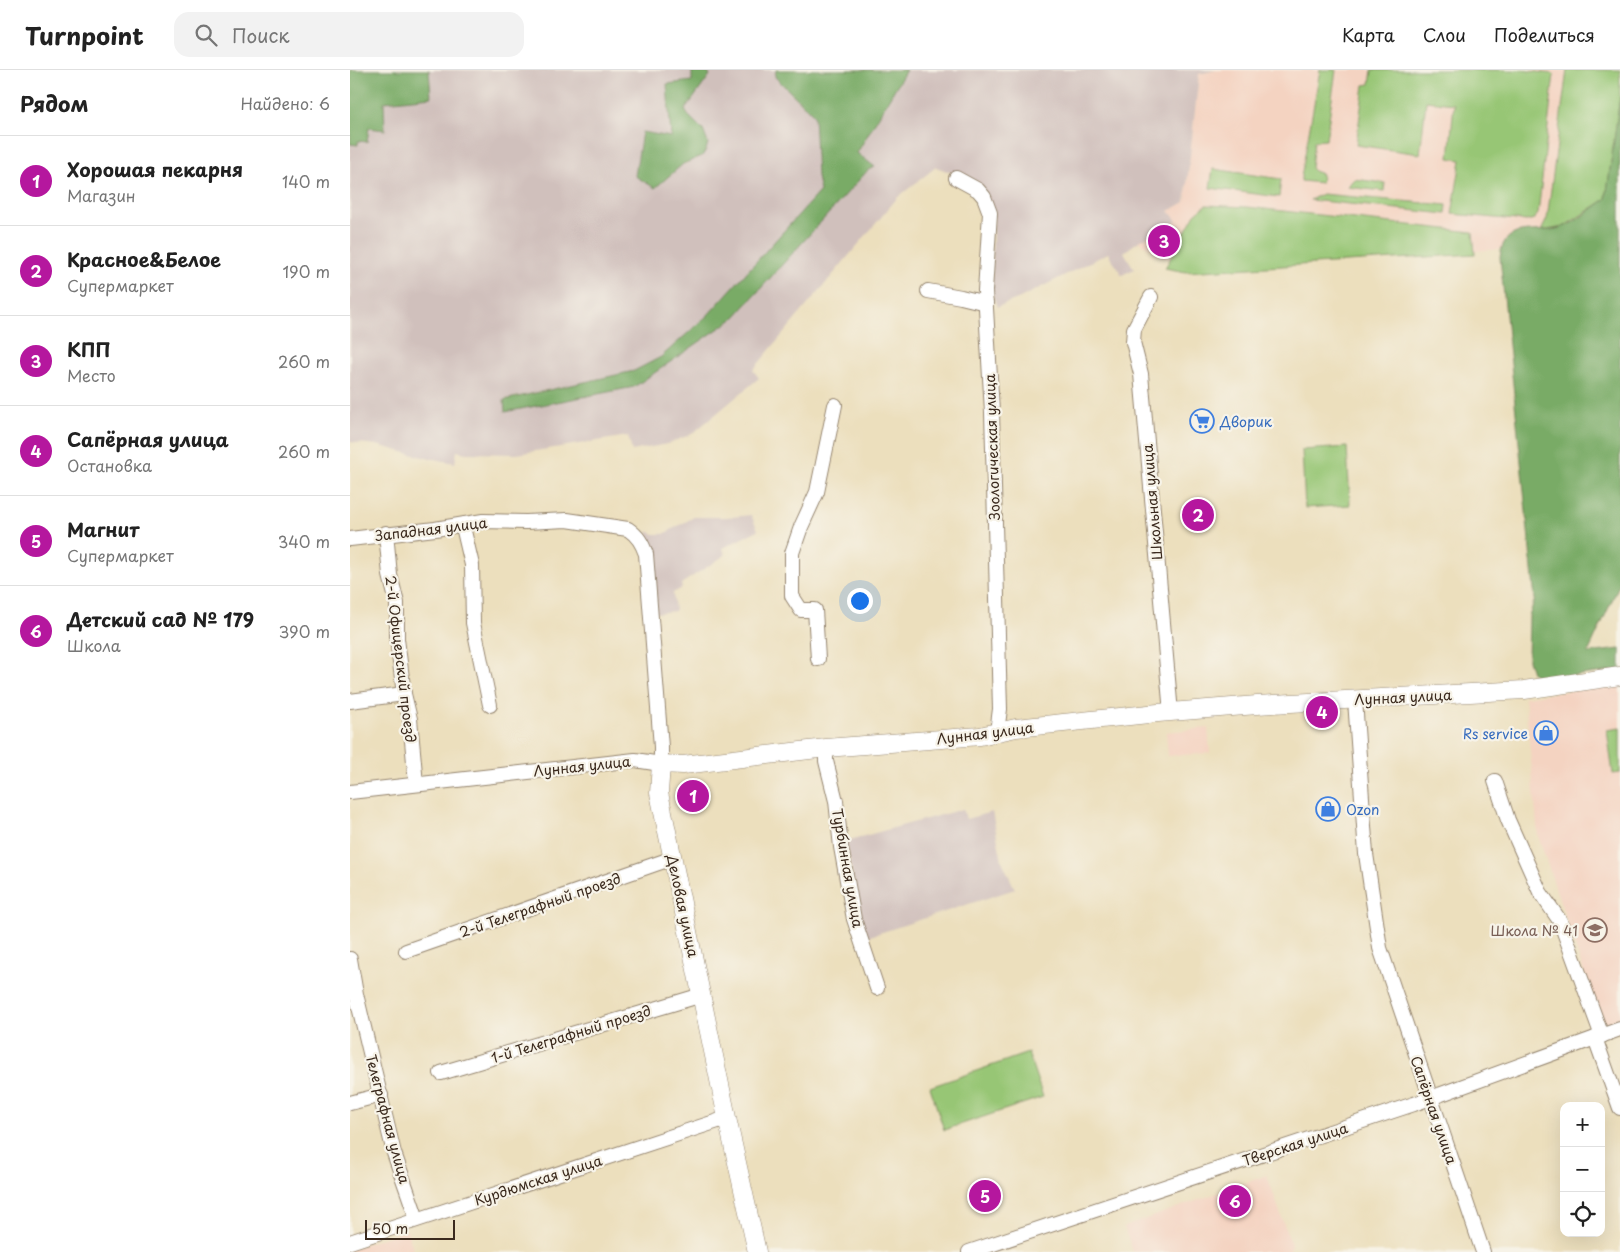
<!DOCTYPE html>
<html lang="ru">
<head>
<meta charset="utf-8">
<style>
  body { margin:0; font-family:"Playpen Sans",sans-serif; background:#f2f2f2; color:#222 }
  .controls { position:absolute; right:15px; bottom:15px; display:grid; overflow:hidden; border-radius:10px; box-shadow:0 5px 20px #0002 }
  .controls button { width:45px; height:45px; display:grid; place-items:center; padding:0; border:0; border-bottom:1px solid #e0e0e0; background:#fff; color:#222; font:25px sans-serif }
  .scale { position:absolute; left:15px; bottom:12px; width:90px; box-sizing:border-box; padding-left:5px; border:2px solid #3b2a1e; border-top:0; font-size:14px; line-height:18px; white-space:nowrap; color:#3b2a1e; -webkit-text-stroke:4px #f7f3e8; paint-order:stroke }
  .you { position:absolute; left:509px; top:530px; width:18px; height:18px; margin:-12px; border:4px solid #fff; border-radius:50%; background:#1a73e8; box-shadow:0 0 0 8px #1a73e833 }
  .badge { display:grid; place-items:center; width:32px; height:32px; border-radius:50%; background:#b5179e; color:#fff; font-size:16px; font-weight:700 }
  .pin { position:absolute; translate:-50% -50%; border:2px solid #fff; box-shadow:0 1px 5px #0006 }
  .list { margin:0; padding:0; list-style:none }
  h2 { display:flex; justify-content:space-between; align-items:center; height:65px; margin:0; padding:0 20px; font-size:21px }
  h2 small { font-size:16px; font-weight:400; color:#767676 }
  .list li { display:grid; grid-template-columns:32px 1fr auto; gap:15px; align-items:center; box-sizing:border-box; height:90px; padding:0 20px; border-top:1px solid #e0e0e0 }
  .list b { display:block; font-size:19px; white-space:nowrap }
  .list p { margin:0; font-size:16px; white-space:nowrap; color:#767676 }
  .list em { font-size:16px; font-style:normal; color:#767676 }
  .icon { flex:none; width:28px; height:28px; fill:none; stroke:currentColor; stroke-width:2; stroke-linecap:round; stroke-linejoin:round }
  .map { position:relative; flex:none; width:1270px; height:1182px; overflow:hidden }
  header { display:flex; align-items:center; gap:30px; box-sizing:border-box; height:70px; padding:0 25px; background:#fff; border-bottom:1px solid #e0e0e0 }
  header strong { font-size:24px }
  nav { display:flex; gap:28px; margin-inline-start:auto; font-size:18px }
  .search { width:350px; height:45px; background:#f2f2f2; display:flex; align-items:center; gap:12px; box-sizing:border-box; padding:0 18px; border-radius:15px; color:#767676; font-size:19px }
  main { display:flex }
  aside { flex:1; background:#fff }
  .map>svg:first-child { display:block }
  .built { fill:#f4d3c1 }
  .industrial { fill:#d0c0bc }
  .green { fill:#97c675; stroke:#69784a }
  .forest { fill:#79ab66; stroke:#5a6a42 }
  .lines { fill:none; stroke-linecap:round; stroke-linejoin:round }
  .minor-casing { stroke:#94846e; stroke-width:16 }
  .tertiary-casing { stroke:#94846e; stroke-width:19 }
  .minor { stroke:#fff; stroke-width:14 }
  .tertiary { stroke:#fff; stroke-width:18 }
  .labels { text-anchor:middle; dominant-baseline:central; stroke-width:4.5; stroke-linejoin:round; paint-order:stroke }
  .shop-label { font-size:14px; fill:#366cbe; stroke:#f7f3e8; text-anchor:start }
  .street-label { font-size:14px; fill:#3b2a1e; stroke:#f7f3e8 }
  .education-label { font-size:14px; fill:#785e54; stroke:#f7f3e8; text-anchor:end }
</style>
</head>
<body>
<header>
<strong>Turnpoint</strong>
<div class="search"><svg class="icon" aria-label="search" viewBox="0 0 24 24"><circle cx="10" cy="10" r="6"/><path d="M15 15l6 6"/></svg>Поиск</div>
<nav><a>Карта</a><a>Слои</a><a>Поделиться</a></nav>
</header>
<main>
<aside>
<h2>Рядом<small>Найдено: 6</small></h2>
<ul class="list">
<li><span class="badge">1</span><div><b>Хорошая пекарня</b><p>Магазин</p></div><em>140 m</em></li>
<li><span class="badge">2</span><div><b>Красное&amp;Белое</b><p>Супермаркет</p></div><em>190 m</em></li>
<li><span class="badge">3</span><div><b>КПП</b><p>Место</p></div><em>260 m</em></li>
<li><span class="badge">4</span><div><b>Сапёрная улица</b><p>Остановка</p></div><em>260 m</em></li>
<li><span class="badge">5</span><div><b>Магнит</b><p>Супермаркет</p></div><em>340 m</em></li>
<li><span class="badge">6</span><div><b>Детский сад № 179</b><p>Школа</p></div><em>390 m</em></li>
</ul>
</aside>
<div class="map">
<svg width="1270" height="1182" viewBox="0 0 1270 1182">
  <rect width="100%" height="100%" fill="#f7f3e8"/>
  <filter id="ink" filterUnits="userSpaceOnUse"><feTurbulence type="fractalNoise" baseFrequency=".02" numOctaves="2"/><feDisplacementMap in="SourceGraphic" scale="10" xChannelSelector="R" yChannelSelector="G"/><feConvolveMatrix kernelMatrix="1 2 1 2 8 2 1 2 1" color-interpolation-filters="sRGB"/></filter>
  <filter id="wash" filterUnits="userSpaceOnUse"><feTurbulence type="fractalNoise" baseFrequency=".0096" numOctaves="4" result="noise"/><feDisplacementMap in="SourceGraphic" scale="20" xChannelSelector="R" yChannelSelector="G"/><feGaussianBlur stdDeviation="1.12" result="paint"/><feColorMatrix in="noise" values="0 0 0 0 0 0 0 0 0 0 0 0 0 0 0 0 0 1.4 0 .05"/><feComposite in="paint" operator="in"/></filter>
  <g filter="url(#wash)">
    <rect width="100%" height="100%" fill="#ecdfbd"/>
    <g class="built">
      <polygon points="866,0 1234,0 1221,163 1153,179 842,200 807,183 789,171 826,151 819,141 835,132 849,4"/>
      <polygon points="1270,614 1270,953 1253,959 1188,766 1175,627"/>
      <polygon points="858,658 860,683 818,686 816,662"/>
      <polygon points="917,1105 941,1174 940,1182 783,1182 774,1157"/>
      <polygon points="57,1160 64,1182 0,1182 0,1179"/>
    </g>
    <g class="industrial">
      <polygon points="79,0 342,0 342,11 317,15 322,67 292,62 305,118 333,94 338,93 353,60 338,45 335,40 359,5 355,0 426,0 425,7 464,45 467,107 470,121 357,246 311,287 284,301 155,329 284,317 518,100 525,97 507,84 556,0 866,0 849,4 835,132 819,141 827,151 789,171 774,182 784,199 772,205 758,183 670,228 647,237 642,222 643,143 605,104 586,97 548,127 403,300 409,308 342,364 317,374 282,381 278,366 167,384 116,383 107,381 105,393 68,386 27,375 0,372 0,74 8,75 8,71 19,58 33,32 81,27"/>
      <polygon points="401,445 408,460 373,478 375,485 331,514 332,518 323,523 325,541 305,543 300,472 298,461 304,464 314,464 344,447 382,447"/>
      <polygon points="613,739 616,749 642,742 652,791 665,819 517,867 511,849 496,771"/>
    </g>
    <g class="green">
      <polygon points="970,0 986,0 976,70 964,71 961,98 964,101 972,104 971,113 951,111 951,107"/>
      <polygon points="1022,0 1172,0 1204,4 1188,144 1184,149 1177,151 1102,144 1111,90 1099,88 1104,34 1076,31 1070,84 1006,75 1014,15 1020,14"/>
      <polygon points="1217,0 1270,0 1270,27 1256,129 1213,157 1191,161 1197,149"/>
      <polygon points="863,99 931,109 929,127 860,118"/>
      <polygon points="1004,109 1035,113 1034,121 997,117"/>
      <polygon points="972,124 1097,135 1096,144 960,130"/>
      <polygon points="856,135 897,137 1123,162 1125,184 836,202 815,198 845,144"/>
      <polygon points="997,377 1000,435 955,438 952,380"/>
      <polygon points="1270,658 1270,703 1263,704 1257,660"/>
      <polygon points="678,983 693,1027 594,1060 580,1017"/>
    </g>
    <g class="forest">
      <polygon points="0,0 79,0 81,27 34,32 35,60 19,58 17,72 8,71 8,75 0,74"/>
      <polygon points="342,0 355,0 360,5 335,40 338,45 353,60 358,73 356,80 352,86 333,94 305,118 285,106 292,62 321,67 317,14 342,11"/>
      <polygon points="426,0 556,0 507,83 525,97 518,100 384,248 284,317 155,342 154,330 284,301 311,287 357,246 470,121 467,107 464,45 425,7"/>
      <path d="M 1270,27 L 1270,513 L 1238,583 L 1270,579 L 1270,600 L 1191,610 L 1182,603 L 1178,590 L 1179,546 L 1185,529 L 1150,187 C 1154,149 1188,167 1213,157 C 1226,152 1244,137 1256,129 Z"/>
    </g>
  </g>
  <g filter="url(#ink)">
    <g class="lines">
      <g class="minor-casing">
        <g id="minor">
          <polyline points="606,108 628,120 634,127 640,143 635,221 642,342 650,639 647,662"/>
          <polyline points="578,221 611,227 636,233"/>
          <polyline points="801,227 784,259 783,272 791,304 821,643"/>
          <polyline points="115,454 114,461 122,495 123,553 140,635"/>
          <polyline points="36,463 40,505 47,533 47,569 54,624 60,649 66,714"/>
          <path d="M 0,469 L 85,459 L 133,451 L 176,452 L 217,450 L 278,459 C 288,466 292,473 296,484 L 311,677 L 311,694 L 285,690 L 0,722"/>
          <polyline points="468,589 465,540 451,540 442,526 442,483 451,457 467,422 485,335"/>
          <polyline points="1005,630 1016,784 1030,878 1133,1182"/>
          <polyline points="0,631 54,624"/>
          <polyline points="476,678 476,691 486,731 491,777 504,849 527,918"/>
          <polyline points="1145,711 1158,750 1190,822 1210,851 1252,966"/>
          <polyline points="56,881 323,788"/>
          <polyline points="0,889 6,924 44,1083 67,1149"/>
          <polyline points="1245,968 1270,1038"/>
          <polyline points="91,1003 352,925"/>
          <polyline points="0,1033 31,1025"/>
          <polyline points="0,1172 377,1048"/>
          <polyline points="619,1182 1064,1034 1270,959"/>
        </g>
      </g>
      <g class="tertiary-casing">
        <polyline id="tertiary" points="407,1182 377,1048 309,723 311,694 333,695 476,678 630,666 666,658 808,643 907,635 1174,620 1270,606"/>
      </g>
      <use href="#minor" class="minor"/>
      <use href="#tertiary" class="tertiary"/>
    </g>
  </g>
  <defs>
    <g id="supermarket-ring" transform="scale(1.25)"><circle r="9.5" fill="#f7f3e8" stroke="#3f7fe0" stroke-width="1.5"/><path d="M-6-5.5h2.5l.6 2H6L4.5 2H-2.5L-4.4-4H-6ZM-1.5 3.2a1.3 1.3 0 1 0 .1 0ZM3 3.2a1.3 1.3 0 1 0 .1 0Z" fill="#3f7fe0"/></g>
    <g id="shop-ring" transform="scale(1.25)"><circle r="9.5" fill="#f7f3e8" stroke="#3f7fe0" stroke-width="1.5"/><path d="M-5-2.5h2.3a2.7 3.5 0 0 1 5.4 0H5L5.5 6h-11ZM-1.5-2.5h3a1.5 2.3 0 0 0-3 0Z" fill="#3f7fe0"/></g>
    <g id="school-ring" transform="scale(1.25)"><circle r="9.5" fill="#f7f3e8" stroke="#8d6e63" stroke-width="1.5"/><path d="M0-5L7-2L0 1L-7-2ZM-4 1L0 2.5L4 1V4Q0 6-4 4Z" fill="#8d6e63"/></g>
  </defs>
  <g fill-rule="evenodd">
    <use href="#supermarket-ring" x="852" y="351"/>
    <use href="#shop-ring" x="1196" y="663"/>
    <use href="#shop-ring" x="978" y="739"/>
    <use href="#school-ring" x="1245" y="860"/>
  </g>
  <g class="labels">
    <g class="shop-label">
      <text x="870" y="351">Дворик</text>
      <text x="1178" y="663" text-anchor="end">Rs service</text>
      <text x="996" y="739">Ozon</text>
    </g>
    <g class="street-label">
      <text transform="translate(642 377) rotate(-92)">Зоологическая улица</text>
      <text transform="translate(802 432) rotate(-95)">Школьная улица</text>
      <text transform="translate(81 459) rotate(-7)">Западная улица</text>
      <text transform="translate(51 589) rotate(83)">2-й Офицерский проезд</text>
      <text transform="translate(1053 627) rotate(-3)">Лунная улица</text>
      <text transform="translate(635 663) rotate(-7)">Лунная улица</text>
      <text transform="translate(232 696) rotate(-6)">Лунная улица</text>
      <text transform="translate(498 798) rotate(80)">Турбинная улица</text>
      <text transform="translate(190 835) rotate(-19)">2-й Телеграфный проезд</text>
      <text transform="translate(333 836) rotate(78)">Деловая улица</text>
      <text transform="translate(221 964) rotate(-17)">1-й Телеграфный проезд</text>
      <text transform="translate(1084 1040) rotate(71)">Сапёрная улица</text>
      <text transform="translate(38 1049) rotate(75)">Телеграфная улица</text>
      <text transform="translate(945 1074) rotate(-18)">Тверская улица</text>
      <text transform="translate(188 1110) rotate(-18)">Курдюмская улица</text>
    </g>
    <g class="education-label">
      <text x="1228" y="860">Школа № 41</text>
    </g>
  </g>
</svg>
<div class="controls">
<button>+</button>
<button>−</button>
<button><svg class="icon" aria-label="locate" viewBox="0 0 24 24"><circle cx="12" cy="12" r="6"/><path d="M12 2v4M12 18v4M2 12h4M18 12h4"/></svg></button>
</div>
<div class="scale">50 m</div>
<div class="you"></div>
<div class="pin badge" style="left:343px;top:726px">1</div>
<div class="pin badge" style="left:848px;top:445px">2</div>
<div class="pin badge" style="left:814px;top:171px">3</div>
<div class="pin badge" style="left:972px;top:642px">4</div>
<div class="pin badge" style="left:635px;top:1126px">5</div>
<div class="pin badge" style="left:885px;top:1131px">6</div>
</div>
</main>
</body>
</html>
